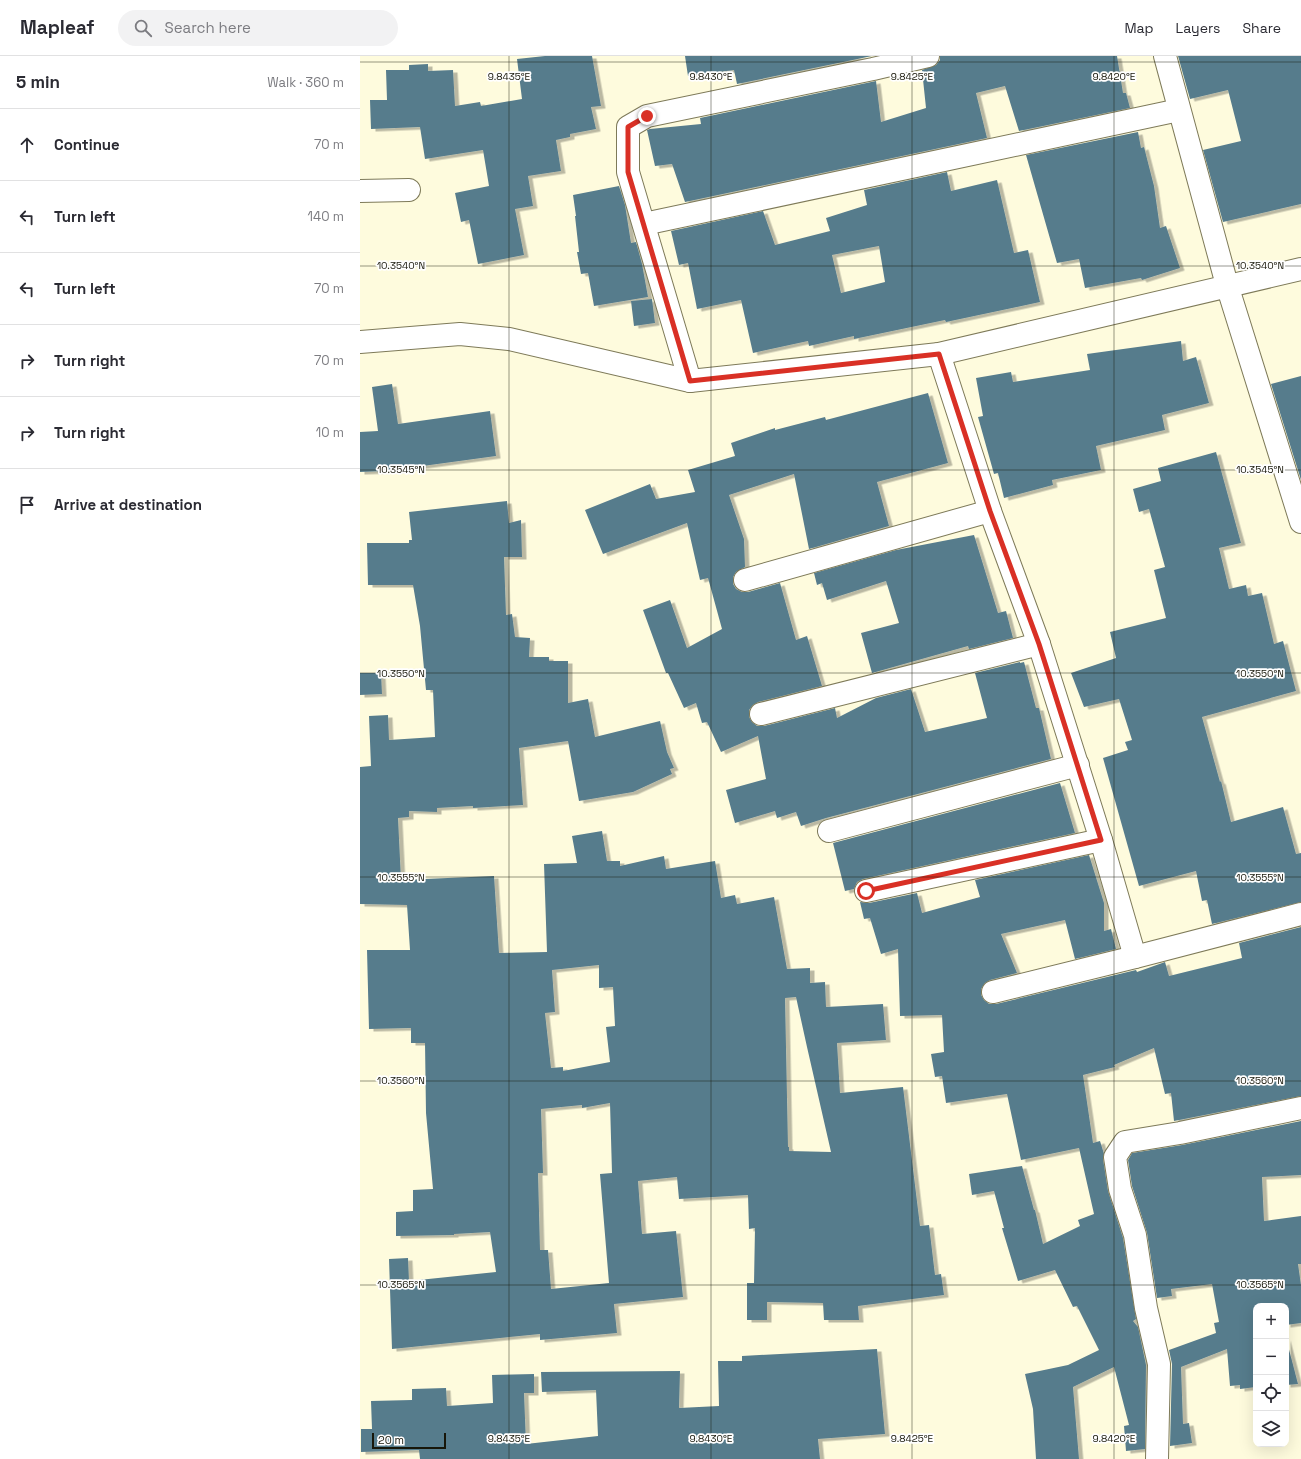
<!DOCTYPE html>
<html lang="en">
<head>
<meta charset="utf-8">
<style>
  body { margin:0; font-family:"Space Grotesk",sans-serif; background:#f2f2f3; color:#2b2b33 }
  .controls { position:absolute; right:12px; bottom:12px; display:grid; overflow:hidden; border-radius:8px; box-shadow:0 4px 16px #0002 }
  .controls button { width:36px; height:36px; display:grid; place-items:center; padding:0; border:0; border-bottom:1px solid #e1e1e2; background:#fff; color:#2b2b33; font:20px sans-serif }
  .scale { position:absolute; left:12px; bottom:10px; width:74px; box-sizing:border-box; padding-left:4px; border:2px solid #171609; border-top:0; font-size:11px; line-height:14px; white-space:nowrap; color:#171609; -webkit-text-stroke:3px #fff; paint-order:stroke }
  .stop { position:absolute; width:12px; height:12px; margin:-9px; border:3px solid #d93025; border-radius:50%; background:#fff }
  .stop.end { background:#d93025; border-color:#fff; box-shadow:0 1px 4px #0008 }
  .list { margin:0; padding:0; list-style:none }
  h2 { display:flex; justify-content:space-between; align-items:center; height:52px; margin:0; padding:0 16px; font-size:17px }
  h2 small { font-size:13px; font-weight:400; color:#7c7c81 }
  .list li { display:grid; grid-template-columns:26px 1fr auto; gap:12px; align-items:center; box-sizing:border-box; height:72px; padding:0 16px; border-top:1px solid #e1e1e2 }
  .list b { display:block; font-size:15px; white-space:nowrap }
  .list em { font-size:13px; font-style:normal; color:#7c7c81 }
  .icon { flex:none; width:22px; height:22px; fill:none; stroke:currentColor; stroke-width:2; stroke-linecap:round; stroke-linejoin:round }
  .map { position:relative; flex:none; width:941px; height:1403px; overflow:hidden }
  header { display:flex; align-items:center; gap:24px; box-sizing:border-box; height:56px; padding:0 20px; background:#fff; border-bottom:1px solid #e1e1e2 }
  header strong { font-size:19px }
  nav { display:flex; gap:22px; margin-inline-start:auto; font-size:14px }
  .search { width:280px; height:36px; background:#f2f2f3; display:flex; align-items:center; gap:10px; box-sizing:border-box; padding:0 14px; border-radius:22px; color:#7c7c81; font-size:15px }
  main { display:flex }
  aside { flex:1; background:#fff }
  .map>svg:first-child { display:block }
  .building { fill:#577c8c; fill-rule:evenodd; filter:url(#shadow) }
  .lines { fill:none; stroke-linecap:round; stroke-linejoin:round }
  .minor-casing { stroke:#7e7a59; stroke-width:24 }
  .minor { stroke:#fff; stroke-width:22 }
  .route { stroke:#d93025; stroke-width:5 }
  .ticks { fill:none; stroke:#171609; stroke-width:1; stroke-opacity:0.45 }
  .ticks-label { font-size:10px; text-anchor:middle; fill:#171609; stroke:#fff; stroke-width:3.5; stroke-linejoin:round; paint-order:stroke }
</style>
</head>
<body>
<header>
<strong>Mapleaf</strong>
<div class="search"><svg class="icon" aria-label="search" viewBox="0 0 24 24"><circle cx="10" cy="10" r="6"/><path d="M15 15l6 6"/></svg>Search here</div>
<nav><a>Map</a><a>Layers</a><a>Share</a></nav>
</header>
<main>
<aside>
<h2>5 min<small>Walk · 360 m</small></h2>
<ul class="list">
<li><svg class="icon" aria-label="ahead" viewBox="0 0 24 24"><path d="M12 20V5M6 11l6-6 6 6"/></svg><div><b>Continue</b></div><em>70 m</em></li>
<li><svg class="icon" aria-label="left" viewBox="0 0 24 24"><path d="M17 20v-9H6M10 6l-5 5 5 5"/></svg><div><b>Turn left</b></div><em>140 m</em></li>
<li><svg class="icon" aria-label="left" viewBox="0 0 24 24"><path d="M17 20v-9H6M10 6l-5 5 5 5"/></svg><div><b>Turn left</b></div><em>70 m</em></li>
<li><svg class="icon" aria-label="right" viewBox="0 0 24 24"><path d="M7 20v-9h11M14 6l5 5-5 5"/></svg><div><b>Turn right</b></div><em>70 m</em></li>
<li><svg class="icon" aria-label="right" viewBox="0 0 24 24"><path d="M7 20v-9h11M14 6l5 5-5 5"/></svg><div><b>Turn right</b></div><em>10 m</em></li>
<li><svg class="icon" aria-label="arrive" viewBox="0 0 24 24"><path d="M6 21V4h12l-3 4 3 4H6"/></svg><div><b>Arrive at destination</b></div></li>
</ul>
</aside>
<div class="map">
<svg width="941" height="1403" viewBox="0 0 941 1403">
  <defs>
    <filter id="shadow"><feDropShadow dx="4.5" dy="2.5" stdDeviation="0" flood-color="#0004"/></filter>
  </defs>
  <rect width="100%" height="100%" fill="#fefbdd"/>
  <g class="building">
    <polygon points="185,0 232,0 241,50 231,51 236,73 210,78 210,81 196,84 201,115 168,120 173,150 155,153 164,199 118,208 109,164 101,166 95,137 129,130 123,94 65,103 60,71 11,73 10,44 27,44 26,14 49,14 49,9 68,8 68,15 93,14 95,50 120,46 121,50 162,43 157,3"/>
    <polygon points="325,0 512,0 377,28 374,14 328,20"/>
    <polygon points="580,0 757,0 763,37 766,37 770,52 659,75 645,30 616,37 627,82 325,146 312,108 295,110 287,74 290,73 341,68 340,62 516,25 521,66 566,52 562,14 576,9 580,4"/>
    <polygon points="818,0 941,0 941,148 863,166 843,94 881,85 868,34 830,43"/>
    <polygon points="778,76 781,92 784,91 794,130 800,172 806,170 820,212 782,224 781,222 725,232 719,203 697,207 666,99"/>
    <path d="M 587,116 L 591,135 L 637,124 L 654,197 L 668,194 L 680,246 L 586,266 L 585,264 L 494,283 L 494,280 L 449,290 L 448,285 L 393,297 L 381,244 L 337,253 L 328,207 L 319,209 L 311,175 L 403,155 L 415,189 L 470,175 L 466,162 L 507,149 L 504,134 ZM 519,190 L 525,226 L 481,237 L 472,199 Z"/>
    <polygon points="259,130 265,149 271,187 276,186 282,208 288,241 234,250 228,217 221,218 217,196 219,196 215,160 216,160 213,139"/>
    <polygon points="292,243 295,267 274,270 271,245"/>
    <polygon points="821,285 823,305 836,301 849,347 802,359 805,374 736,390 741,414 692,424 693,429 644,442 638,417 634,418 618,361 623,360 616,322 651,316 653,326 730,314 727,298"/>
    <polygon points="941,320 941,424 911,328"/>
    <polygon points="32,328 38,368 130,355 136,400 48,412 49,414 0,416 0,376 18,375 12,331"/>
    <polygon points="568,337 588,407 517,426 529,470 449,493 434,418 369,439 384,483 385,511 376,516 373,521 373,528 376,533 382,536 388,536 420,527 436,584 447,580 462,630 398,646 393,649 389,654 389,661 392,666 397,670 404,670 475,652 477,662 516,642 551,633 565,676 627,662 615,617 660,606 660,607 664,606 676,652 679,652 691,703 466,762 441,770 436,756 417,762 415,755 375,767 366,734 406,723 398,680 361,696 347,666 342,667 336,647 324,652 308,617 306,617 283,554 310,544 327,592 362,573 348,522 340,524 327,467 243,498 225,454 290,428 296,443 335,436 328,414 375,400 371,387 415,372 415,374 465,361 466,364"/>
    <polygon points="856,396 881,487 859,492 869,533 886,529 888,540 902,537 914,588 923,585 936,635 842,661 860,726 861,725 871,766 923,751 936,798 941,797 941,846 852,868 847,844 842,845 836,815 779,830 743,702 768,694 765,686 772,684 759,643 724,651 711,617 756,602 750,576 806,562 794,514 805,511 789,453 779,456 773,433 801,425 798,412"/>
    <path d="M 147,445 L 149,467 L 161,464 L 162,501 L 144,501 L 146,559 L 152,558 L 155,581 L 170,582 L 169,601 L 189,601 L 189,605 L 208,605 L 208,647 L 228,643 L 235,681 L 300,665 L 307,696 L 314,712 L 310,713 L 312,718 L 273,736 L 219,745 L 208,685 L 159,692 L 163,749 L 113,752 L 113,750 L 77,752 L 77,756 L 49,755 L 49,761 L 38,762 L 41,824 L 134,820 L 139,897 L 187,896 L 184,808 L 217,807 L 212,780 L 242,775 L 247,805 L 260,805 L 260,810 L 304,800 L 306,813 L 355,805 L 361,842 L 375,839 L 377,848 L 414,841 L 427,913 L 450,912 L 450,927 L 465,926 L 466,951 L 523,948 L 526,984 L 477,987 L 480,1037 L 543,1031 L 560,1170 L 569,1169 L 575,1219 L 581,1218 L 584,1239 L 498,1250 L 499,1264 L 464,1264 L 463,1247 L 407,1246 L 407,1264 L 387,1264 L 387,1227 L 394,1227 L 395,1172 L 389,1173 L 388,1139 L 319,1143 L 317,1121 L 278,1125 L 282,1178 L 316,1175 L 323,1241 L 254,1248 L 257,1277 L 180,1284 L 180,1278 L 32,1293 L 29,1203 L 48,1202 L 49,1225 L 136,1216 L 130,1176 L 94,1178 L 94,1179 L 36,1180 L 36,1156 L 53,1155 L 53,1134 L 73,1133 L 66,1057 L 65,987 L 51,987 L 51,972 L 9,973 L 7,894 L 50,894 L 47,849 L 0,848 L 0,711 L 11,710 L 9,660 L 28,659 L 29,684 L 75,681 L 73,634 L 66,634 L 60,570 L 53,529 L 8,529 L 7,487 L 49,487 L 49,484 L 52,484 L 49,456 ZM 239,909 L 239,932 L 253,931 L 255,970 L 246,971 L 250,1006 L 203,1015 L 203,1011 L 191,1012 L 185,957 L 195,956 L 192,914 ZM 436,941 L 447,991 L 471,1096 L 429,1095 L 429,1091 L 428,1091 L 425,942 ZM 250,1047 L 252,1117 L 240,1118 L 249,1227 L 191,1233 L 188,1194 L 180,1194 L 178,1117 L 183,1117 L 181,1053 L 222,1049 L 222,1052 Z"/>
    <polygon points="614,479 638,557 646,555 653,582 609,593 608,590 512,617 501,577 539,567 526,525 467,544 462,527 457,529 454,517 536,494"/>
    <polygon points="0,617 21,617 22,638 0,639"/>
    <polygon points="700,727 715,777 503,823 497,826 494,833 485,835 473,787"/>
    <polygon points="729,799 744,847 744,875 751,873 756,893 715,903 705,864 641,878 657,917 630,924 625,927 621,933 621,939 624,944 629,948 636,948 776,914 777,916 805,906 809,920 882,902 879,887 941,871 941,1040 814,1065 811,1037 805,1038 794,992 754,1009 755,1011 723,1019 733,1087 740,1085 744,1098 743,1103 748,1135 763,1182 776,1263 773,1265 778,1271 786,1309 785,1393 766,1395 764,1370 769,1369 754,1311 713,1331 719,1403 676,1403 673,1353 665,1318 708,1309 739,1294 717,1250 713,1251 695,1214 658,1225 642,1172 644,1172 634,1135 612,1139 609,1118 662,1110 674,1154 675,1154 683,1188 720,1170 718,1164 734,1158 719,1092 661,1104 647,1038 586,1047 582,1020 575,1021 571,998 584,996 582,959 540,960 538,893 521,898 510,862 504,863 500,846 509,847 557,837 562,857 620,841 615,824"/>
    <polygon points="941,1065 941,1119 902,1121 904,1165 941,1160 941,1208 938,1208 941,1229 941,1267 926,1269 926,1250 896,1250 896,1331 880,1333 880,1329 870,1330 867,1293 821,1311 823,1368 829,1367 832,1387 810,1390 812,1308 809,1294 856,1277 854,1267 859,1266 852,1228 811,1233 812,1240 797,1242 787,1177 772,1130 768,1104 772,1097 822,1089"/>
    <polygon points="926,1282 938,1328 926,1329"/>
    <polygon points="517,1293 525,1378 458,1383 460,1403 60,1403 59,1394 1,1396 1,1373 12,1373 11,1345 52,1344 52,1333 86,1332 87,1350 133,1347 132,1319 174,1318 174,1337 164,1337 166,1388 238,1380 236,1334 182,1336 181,1316 320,1315 319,1352 359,1350 358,1305 382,1305 382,1300"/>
  </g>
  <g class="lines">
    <g class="minor-casing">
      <g id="minor">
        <polyline points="805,0 867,229 941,466"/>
        <polyline points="0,135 49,134"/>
        <polyline points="284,168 819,54"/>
        <polyline points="0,286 100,278 149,283 330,325 579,298 941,213"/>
        <polyline points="579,298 630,455 679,588 741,784 775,901"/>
        <polyline points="330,325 268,116 268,71 287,60 513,13 568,0"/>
        <polyline points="385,524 630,455"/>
        <polyline points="401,658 679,588"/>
        <polyline points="469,775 718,709"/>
        <polyline points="506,835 741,784"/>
        <polyline points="633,936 775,901 941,858"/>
        <polyline points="797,1403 799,1308 786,1252 775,1179 760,1133 755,1101 765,1086 820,1077 941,1052"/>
      </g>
    </g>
    <use href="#minor" class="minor"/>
  </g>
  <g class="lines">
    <polyline class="route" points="287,60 268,71 268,116 330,325 579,298 630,455 679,588 741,784 506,835"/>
  </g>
  <path class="ticks" d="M 149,0 L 149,1403M 351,0 L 351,1403M 552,0 L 552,1403M 754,0 L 754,1403M 0,6 L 941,6M 0,210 L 941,210M 0,414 L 941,414M 0,617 L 941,617M 0,821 L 941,821M 0,1025 L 941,1025M 0,1229 L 941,1229"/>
  <g class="ticks-label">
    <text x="149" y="24">9.8435°E</text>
    <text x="351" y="24">9.8430°E</text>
    <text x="552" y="24">9.8425°E</text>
    <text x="754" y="24">9.8420°E</text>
    <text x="900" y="213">10.3540°N</text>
    <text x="41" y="213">10.3540°N</text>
    <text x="900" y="417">10.3545°N</text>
    <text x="41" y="417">10.3545°N</text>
    <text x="900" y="621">10.3550°N</text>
    <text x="41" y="621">10.3550°N</text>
    <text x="900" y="825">10.3555°N</text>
    <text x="41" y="825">10.3555°N</text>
    <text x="900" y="1028">10.3560°N</text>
    <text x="41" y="1028">10.3560°N</text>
    <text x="900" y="1232">10.3565°N</text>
    <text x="41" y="1232">10.3565°N</text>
    <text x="149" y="1386">9.8435°E</text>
    <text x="351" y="1386">9.8430°E</text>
    <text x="552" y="1386">9.8425°E</text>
    <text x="754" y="1386">9.8420°E</text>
  </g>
</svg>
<div class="controls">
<button>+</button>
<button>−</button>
<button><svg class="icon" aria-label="locate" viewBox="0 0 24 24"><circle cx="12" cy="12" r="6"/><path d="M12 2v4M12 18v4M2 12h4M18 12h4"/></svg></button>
<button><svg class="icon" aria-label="layers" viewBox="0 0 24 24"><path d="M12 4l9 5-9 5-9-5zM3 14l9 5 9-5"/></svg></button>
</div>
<div class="scale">20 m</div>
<div class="stop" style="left:506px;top:835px"></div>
<div class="stop end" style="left:287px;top:60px"></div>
</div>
</main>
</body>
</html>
